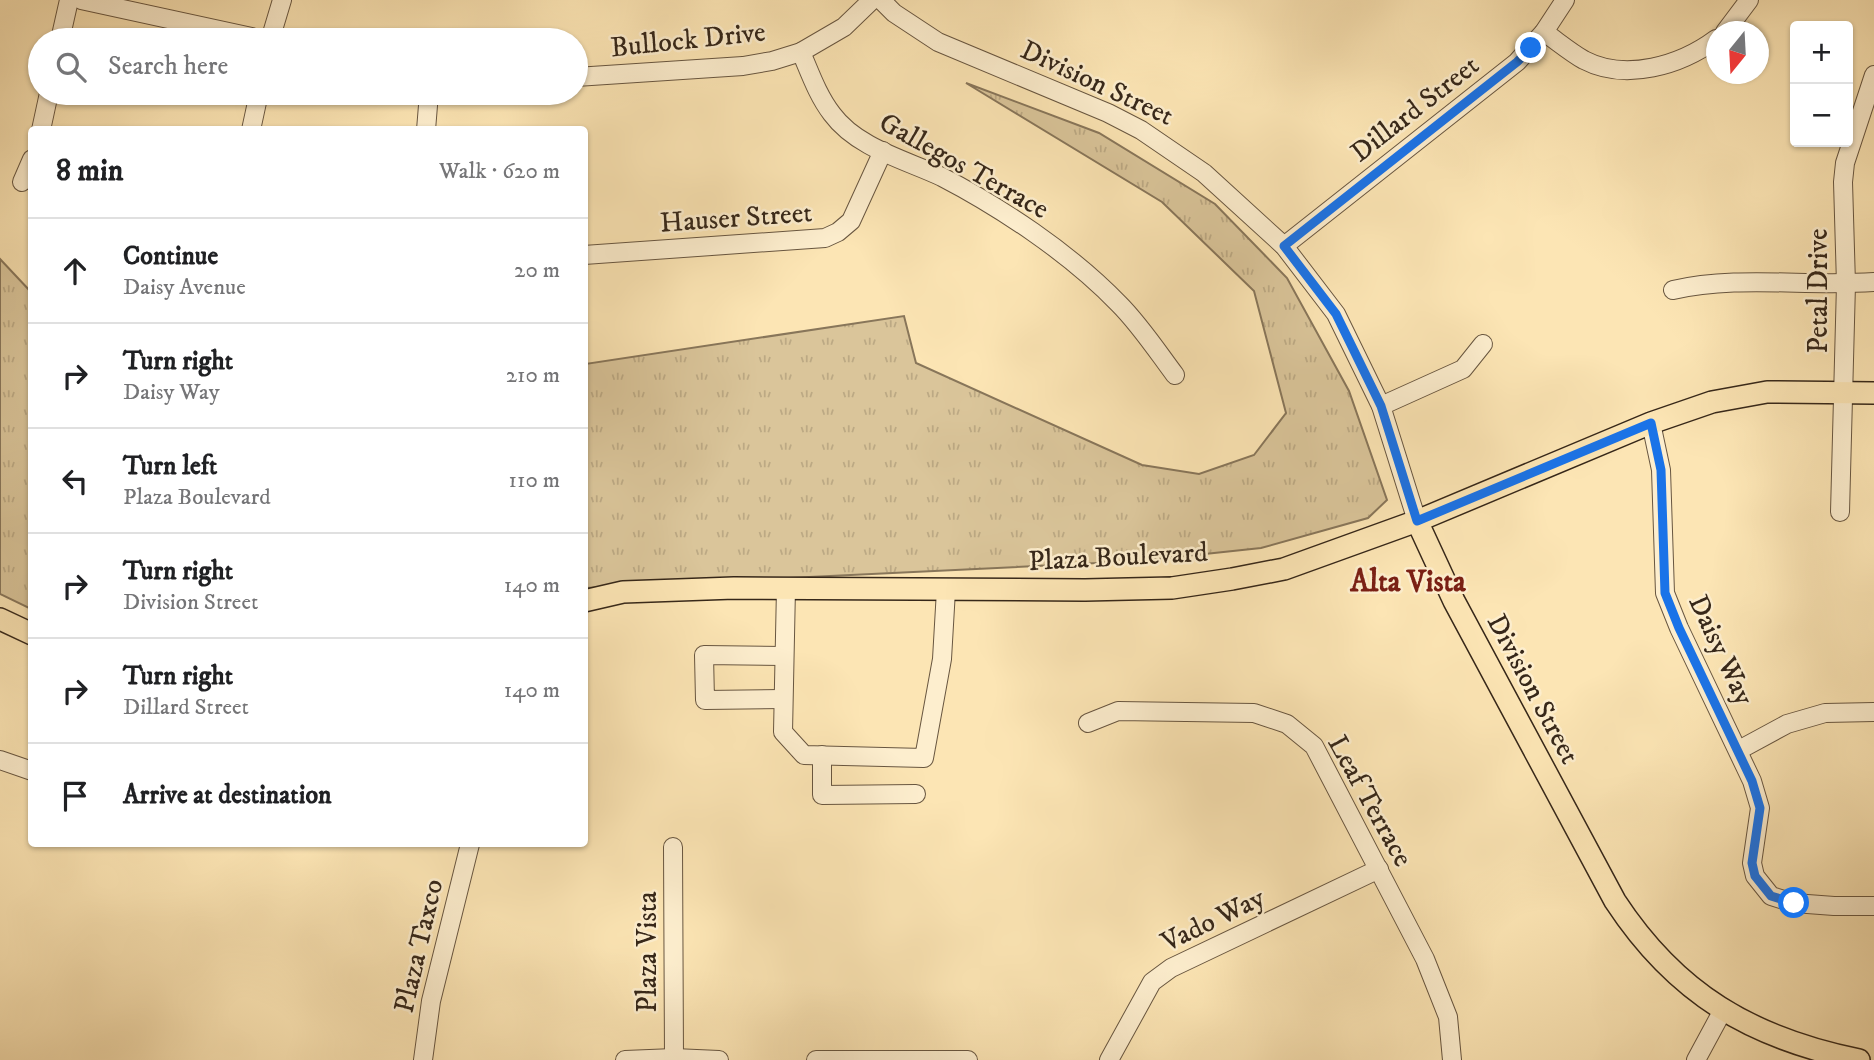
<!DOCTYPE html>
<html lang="en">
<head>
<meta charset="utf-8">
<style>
  body { margin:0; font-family:"IM FELL DW Pica",serif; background:#f2f2f2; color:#202124 }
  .controls { position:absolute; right:21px; top:21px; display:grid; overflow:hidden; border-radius:7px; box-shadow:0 2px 5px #0004 }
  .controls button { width:63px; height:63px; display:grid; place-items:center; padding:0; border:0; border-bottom:2px solid #e0e0e0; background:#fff; color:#202124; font:35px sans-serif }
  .compass { position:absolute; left:1706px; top:21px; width:63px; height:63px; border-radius:50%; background:#fff; box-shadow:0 2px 5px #0004; rotate:198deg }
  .stop { position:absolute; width:21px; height:21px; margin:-16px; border:5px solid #1a73e8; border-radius:50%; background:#fff }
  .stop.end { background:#1a73e8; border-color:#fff; box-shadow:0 2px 7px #0008 }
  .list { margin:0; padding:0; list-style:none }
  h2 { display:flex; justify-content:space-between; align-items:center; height:91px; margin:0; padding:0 28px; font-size:30px }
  h2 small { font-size:23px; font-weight:400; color:#757577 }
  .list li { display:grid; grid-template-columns:46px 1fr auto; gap:21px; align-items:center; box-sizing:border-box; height:105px; padding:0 28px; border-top:2px solid #e0e0e0 }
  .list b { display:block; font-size:26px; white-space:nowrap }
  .list p { margin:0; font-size:23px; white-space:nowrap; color:#757577 }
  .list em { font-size:23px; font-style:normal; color:#757577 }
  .icon { flex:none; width:38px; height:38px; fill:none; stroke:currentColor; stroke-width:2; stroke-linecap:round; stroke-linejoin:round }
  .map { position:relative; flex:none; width:1874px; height:1060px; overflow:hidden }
  .search { position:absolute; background:#fff; box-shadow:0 2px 5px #0004; left:28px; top:28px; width:560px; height:77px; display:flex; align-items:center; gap:18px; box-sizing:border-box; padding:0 24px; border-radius:38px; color:#757577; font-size:26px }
  .panel { position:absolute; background:#fff; box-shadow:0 2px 5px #0004; left:28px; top:126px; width:560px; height:721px; border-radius:7px }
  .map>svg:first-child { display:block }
  .grass { fill:url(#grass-tufts); stroke:#88765a; stroke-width:2 }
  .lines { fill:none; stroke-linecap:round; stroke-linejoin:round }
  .minor-casing { stroke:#685640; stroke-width:20 }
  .major-casing { stroke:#362719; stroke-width:24 }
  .minor { stroke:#fdeece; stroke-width:18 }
  .major { stroke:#fce5b4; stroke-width:21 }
  .route { stroke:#1a73e8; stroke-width:9 }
  .labels { text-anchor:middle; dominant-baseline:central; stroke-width:5; stroke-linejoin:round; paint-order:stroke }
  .street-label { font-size:28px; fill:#362719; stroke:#fdeece }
  .neighbourhood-label { font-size:30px; font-weight:bold; fill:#7a1f14; stroke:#fdeece }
</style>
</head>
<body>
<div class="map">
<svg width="1874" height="1060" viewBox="0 0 1874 1060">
  <defs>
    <pattern id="grass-tufts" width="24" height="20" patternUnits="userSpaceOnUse" patternTransform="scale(1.75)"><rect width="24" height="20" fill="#dac59a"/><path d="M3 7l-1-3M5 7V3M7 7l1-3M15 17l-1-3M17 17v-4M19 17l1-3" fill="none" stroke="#bca984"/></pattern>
  </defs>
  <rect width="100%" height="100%" fill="#fce5b4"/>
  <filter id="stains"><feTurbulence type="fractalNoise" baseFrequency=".00286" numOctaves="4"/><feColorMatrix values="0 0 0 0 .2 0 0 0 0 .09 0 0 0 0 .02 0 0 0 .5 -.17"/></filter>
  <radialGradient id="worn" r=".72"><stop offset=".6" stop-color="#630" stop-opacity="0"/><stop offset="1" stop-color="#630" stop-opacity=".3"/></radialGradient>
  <g class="grass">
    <polygon points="966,83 1099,133 1215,204 1287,278 1349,391 1387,500 1368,518 1261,548 1139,561 585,588 585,364 904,316 916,363 1142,465 1199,474 1254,455 1286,413 1254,291 1162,202"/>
    <polygon points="0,259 31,292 31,609 0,594"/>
  </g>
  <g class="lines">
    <g class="minor-casing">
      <g id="minor">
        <polyline points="81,0 265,40"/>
        <polyline points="881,0 894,13 938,42 1108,113 1141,130 1204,173 1284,246 1336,314 1381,406 1417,521"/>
        <path d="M 1544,32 C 1557,41 1570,52 1584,60 C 1626,82 1681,65 1716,39"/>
        <polyline points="1725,32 1749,0"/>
        <polyline points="60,40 69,0"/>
        <polyline points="270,40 282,0"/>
        <path d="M 801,52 C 810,73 818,96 832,114 C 857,148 906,160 942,177 C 973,193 1004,212 1033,232 C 1063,253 1093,277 1119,304 C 1140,325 1157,351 1175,375"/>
        <polyline points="576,77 743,66 772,61 801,52 844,27 872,0"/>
        <polyline points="41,130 49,93"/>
        <polyline points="251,130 259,93"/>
        <polyline points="426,130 429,93"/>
        <polyline points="22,182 32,159"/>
        <polyline points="1284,246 1517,62 1544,32 1565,0"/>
        <polyline points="584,255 825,238 838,232 851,221 883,151"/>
        <path d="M 1673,290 C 1738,275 1807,287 1874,282"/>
        <polyline points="1381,406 1463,369 1483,344"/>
        <polyline points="1651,423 1661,470 1665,593 1679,628 1752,781 1760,808 1752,863 1755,876 1771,896 1794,903 1834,906 1874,906"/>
        <polyline points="1840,512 1846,284 1843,182 1845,163 1874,75"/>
        <polyline points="786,588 783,732 804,755 924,758 942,659 946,590"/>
        <polyline points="783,699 705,700 704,655 784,656"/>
        <polyline points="1088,723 1118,711 1254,713 1287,724 1314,746 1425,959 1448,1017 1452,1060"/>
        <polyline points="1739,750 1787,724 1825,713 1874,712"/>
        <polyline points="822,755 822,795 916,794"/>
        <polyline points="0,760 32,771"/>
        <polyline points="673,847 674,1058"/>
        <polyline points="423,1060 431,1001 470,844"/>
        <polyline points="625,1060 674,1058 719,1060"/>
        <polyline points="816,1060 968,1060"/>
        <polyline points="1109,1060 1152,982 1171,968 1379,869"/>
        <polyline points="1696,1060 1723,1010"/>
      </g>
    </g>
    <g class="major-casing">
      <g id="major">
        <path d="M 1417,521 L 1454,601 L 1615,901 C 1676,994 1751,1038 1859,1060"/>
        <polyline points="584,601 623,592 734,588 1085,590 1172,588 1232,579 1284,569 1417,521 1651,423 1712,402 1767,392 1874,393"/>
        <polyline points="0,619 32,634"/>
      </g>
    </g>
    <use href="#minor" class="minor"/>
    <use href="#major" class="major"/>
  </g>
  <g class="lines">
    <polyline class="route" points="1531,48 1517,62 1284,246 1336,314 1381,406 1417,521 1651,423 1661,470 1665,593 1679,628 1752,781 1760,808 1752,863 1755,876 1771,896 1794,903"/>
  </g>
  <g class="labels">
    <g class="street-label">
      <text transform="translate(688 40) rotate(-6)">Bullock Drive</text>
      <text transform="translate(1097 83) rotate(25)">Division Street</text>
      <text transform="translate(1415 109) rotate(-38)">Dillard Street</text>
      <text transform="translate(964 166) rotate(29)">Gallegos Terrace</text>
      <text transform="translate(736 218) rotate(-4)">Hauser Street</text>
      <text transform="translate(1818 291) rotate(-90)">Petal Drive</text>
      <text transform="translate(1118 557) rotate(-3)">Plaza Boulevard</text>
      <text transform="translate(1721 650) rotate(65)">Daisy Way</text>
      <text transform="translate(1533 689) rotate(62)">Division Street</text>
      <text transform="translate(1370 801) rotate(61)">Leaf Terrace</text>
      <text transform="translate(1213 920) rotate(-26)">Vado Way</text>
      <text transform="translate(419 946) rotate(-77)">Plaza Taxco</text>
      <text transform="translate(647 952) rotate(-90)">Plaza Vista</text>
    </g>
    <g class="neighbourhood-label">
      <text x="1408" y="582">Alta Vista</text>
    </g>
  </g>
  <rect width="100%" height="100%" filter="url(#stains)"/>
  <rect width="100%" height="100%" fill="url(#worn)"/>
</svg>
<div class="controls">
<button>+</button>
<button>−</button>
</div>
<svg class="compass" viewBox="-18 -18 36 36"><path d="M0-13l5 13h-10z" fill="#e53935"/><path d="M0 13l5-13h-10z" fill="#757577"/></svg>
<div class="stop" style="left:1794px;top:903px"></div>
<div class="stop end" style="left:1531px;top:48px"></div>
<div class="search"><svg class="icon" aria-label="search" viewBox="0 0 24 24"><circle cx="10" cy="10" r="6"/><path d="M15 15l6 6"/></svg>Search here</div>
<section class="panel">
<h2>8 min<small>Walk · 620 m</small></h2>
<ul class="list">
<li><svg class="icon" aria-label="ahead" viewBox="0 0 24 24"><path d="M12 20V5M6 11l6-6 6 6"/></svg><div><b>Continue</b><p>Daisy Avenue</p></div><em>20 m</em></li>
<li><svg class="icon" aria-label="right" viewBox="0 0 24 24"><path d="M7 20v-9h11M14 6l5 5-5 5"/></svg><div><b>Turn right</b><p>Daisy Way</p></div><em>210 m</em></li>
<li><svg class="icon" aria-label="left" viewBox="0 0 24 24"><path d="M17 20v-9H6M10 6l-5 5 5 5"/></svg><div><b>Turn left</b><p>Plaza Boulevard</p></div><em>110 m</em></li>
<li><svg class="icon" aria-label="right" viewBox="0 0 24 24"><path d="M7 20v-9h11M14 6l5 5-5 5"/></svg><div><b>Turn right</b><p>Division Street</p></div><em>140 m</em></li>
<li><svg class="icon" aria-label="right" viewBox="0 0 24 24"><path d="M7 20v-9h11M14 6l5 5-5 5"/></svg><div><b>Turn right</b><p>Dillard Street</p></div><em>140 m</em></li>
<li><svg class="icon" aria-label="arrive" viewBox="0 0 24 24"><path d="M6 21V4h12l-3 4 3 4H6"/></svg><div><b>Arrive at destination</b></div></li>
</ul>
</section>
</div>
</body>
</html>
